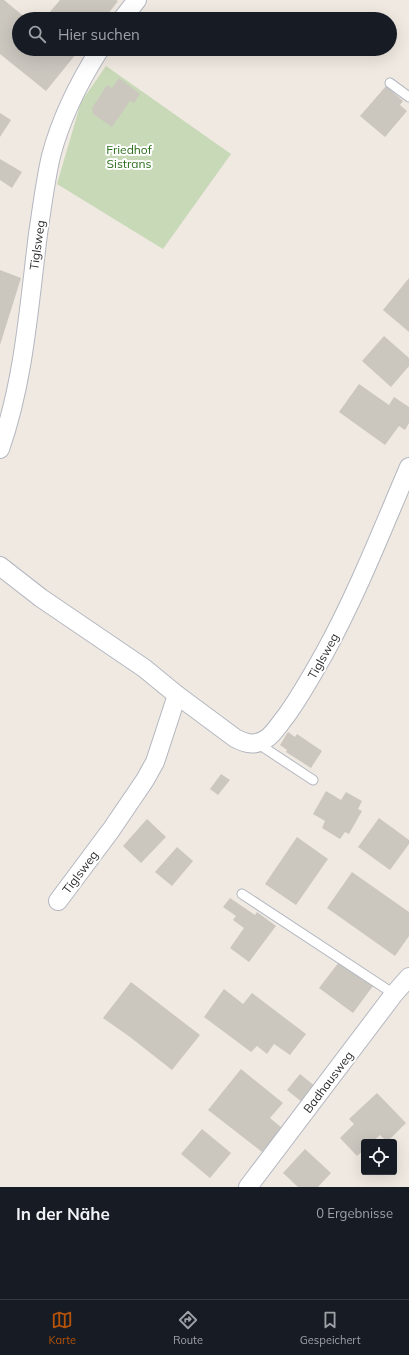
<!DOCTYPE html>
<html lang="de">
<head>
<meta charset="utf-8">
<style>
  body { margin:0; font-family:Mulish,sans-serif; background:#20242c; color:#f1f3f6 }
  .controls { position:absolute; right:12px; bottom:12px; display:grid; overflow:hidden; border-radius:4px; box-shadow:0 4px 16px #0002 }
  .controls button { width:36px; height:36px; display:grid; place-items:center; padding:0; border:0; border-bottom:1px solid #363941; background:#171b24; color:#f1f3f6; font:20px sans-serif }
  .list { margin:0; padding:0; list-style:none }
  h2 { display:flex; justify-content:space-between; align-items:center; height:52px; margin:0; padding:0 16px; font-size:17px }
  h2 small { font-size:13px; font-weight:400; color:#9ea1a6 }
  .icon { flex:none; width:22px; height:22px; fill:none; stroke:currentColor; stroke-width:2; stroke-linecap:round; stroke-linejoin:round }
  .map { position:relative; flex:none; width:409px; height:1187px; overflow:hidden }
  .search { position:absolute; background:#171b24; box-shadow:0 4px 16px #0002; left:12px; right:12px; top:12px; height:44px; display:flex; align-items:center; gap:10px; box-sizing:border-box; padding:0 14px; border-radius:22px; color:#9ea1a6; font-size:15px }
  .sheet { height:112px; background:#171b24 }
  nav { display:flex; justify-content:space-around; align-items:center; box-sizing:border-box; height:56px; border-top:1px solid #363941; background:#171b24; font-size:11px; color:#9ea1a6 }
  nav a { display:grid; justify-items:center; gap:2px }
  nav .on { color:#b45309 }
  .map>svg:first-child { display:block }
  .cemetery { fill:#c8d9b8 }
  .building { fill:#cbc7bf }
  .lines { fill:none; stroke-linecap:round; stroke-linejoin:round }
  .service-casing { stroke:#b4b7c1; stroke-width:11 }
  .minor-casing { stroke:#b4b7c1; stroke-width:20 }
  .service { stroke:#fff; stroke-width:9 }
  .minor { stroke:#fff; stroke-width:18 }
  .labels { text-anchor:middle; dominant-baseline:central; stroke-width:4; stroke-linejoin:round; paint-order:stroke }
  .park-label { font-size:12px; fill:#2c6e1b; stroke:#fff }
  .street-label { font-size:12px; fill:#2e2e2e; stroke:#fff }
</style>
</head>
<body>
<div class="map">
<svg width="409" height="1187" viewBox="0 0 409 1187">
  <rect width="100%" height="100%" fill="#efe9e1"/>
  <polygon class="cemetery" points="106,66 231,154 163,249 57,184 81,102"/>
  <g class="building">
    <polygon points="0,0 4,0 27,19 19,19 19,49 80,49 46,91 0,54"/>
    <polygon points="60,0 116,0 118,1 104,19 44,19"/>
    <polygon points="119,78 140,94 134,103 130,101 112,127 93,114 92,108 107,85 112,88"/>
    <polygon points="386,86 403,101 400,105 407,111 385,137 360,116"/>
    <polygon points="0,113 11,120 0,137"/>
    <polygon points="0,159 22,172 12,188 0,180"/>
    <polygon points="0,270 21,278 0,345"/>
    <polygon points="409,278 409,332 383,310"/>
    <polygon points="384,336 409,358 409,366 391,387 362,361"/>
    <polygon points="359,384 389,405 394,397 409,407 409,423 405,430 399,426 385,445 339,412"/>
    <polygon points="288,732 295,737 297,734 322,751 311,768 286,752 287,750 280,745"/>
    <polygon points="221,774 230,780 218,795 210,789"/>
    <polygon points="326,791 341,800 346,792 362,801 358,809 362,811 349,834 345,832 340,839 322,828 325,821 313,814"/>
    <polygon points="379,818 409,840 409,844 390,870 358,847"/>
    <polygon points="147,819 166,837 141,863 123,846"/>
    <polygon points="297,837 328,859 296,905 265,884"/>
    <polygon points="177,847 193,861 172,886 155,872"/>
    <polygon points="352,872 409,912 409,936 395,956 327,908"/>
    <polygon points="230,898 255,915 257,912 276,926 249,962 230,948 244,928 233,920 236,916 223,907"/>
    <polygon points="339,962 373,986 353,1013 319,988"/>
    <polygon points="131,982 200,1035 172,1070 130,1037 103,1018"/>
    <polygon points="224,989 243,1004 252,993 306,1034 290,1055 274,1044 267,1054 257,1046 251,1052 204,1017"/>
    <polygon points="241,1069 283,1103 270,1118 282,1128 262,1152 208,1110"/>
    <polygon points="300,1074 316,1087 303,1103 287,1090"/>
    <polygon points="377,1093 406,1123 387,1142 380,1135 372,1142 364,1142 364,1150 357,1156 340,1138 354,1124 349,1119"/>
    <polygon points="202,1129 231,1153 210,1178 181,1154"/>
    <polygon points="305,1149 331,1173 318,1187 298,1187 283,1173"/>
  </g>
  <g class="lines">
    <g class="service-casing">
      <g id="service">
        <polyline points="390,83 409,97"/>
        <polyline points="257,743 313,780"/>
        <polyline points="242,894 394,994"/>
      </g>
    </g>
    <g class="minor-casing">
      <g id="minor">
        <polyline points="122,19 137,0"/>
        <path d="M 0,449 C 24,381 29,306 38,234 C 42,208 45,182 51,156 C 61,118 79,82 100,49"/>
        <path d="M 0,566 L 41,598 L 144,668 L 177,695 L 235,738 C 246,744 255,746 266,739 C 274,734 280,723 286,716 C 300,697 312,675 324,654 C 357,594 382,530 409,467"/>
        <polyline points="58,901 111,830 145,780 155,762 177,695"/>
        <polyline points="248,1187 394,994 409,977"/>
      </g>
    </g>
    <use href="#service" class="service"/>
    <use href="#minor" class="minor"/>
  </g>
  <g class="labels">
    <g class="park-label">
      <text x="129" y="149">Friedhof<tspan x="129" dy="14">Sistrans</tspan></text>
    </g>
    <g class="street-label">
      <text transform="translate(37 245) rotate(-82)">Tiglsweg</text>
      <text transform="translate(323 656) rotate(-61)">Tiglsweg</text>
      <text transform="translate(80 872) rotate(-53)">Tiglsweg</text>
      <text transform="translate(328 1082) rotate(-53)">Badhausweg</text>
    </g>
  </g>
</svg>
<div class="controls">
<button><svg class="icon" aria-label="locate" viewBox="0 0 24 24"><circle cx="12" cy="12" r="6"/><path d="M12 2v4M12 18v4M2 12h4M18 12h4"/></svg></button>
</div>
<div class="search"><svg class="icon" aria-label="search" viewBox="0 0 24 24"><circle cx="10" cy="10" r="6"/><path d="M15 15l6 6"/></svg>Hier suchen</div>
</div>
<section class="sheet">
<h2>In der Nähe<small>0 Ergebnisse</small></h2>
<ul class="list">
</ul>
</section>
<nav>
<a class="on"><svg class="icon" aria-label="map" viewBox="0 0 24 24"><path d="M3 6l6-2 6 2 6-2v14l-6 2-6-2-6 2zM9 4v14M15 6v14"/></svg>Karte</a>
<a><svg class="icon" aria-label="directions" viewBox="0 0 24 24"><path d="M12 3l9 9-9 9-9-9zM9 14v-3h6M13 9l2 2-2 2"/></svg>Route</a>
<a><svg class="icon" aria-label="saved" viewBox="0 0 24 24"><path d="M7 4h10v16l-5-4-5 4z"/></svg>Gespeichert</a>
</nav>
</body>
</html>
